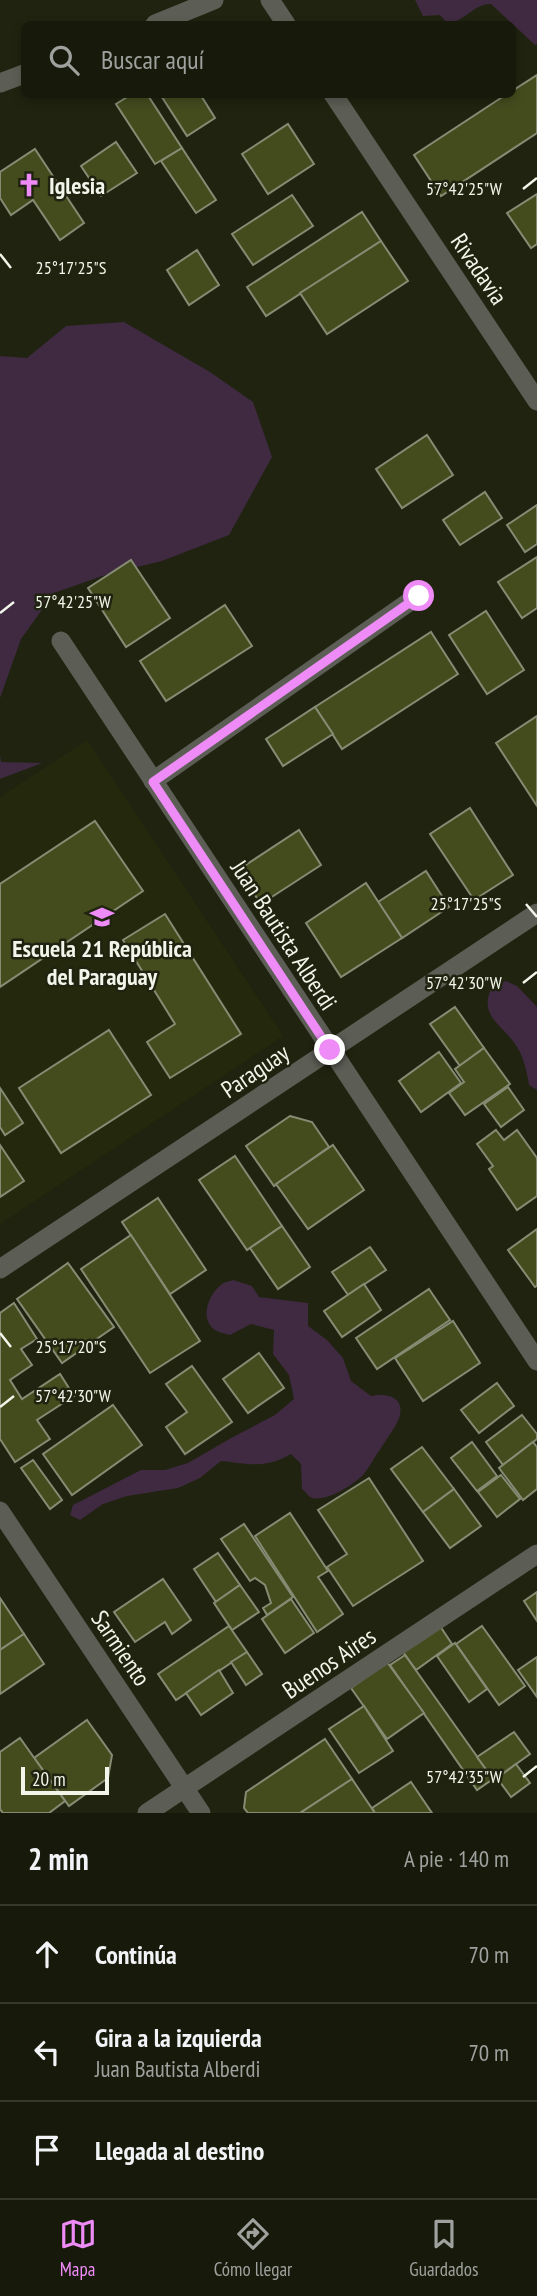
<!DOCTYPE html>
<html lang="es">
<head>
<meta charset="utf-8">
<style>
  body { margin:0; font-family:"PT Sans Narrow",sans-serif; background:#242719; color:#f1f3f6 }
  .scale { position:absolute; left:21px; bottom:18px; width:88px; box-sizing:border-box; padding-left:7px; border:4px solid #f2f5e9; border-top:0; font-size:19px; line-height:24px; white-space:nowrap; color:#f2f5e9; -webkit-text-stroke:5px #1f230f; paint-order:stroke }
  .stop { position:absolute; width:21px; height:21px; margin:-16px; border:5px solid #ef8bf7; border-radius:50%; background:#fff }
  .stop.end { background:#ef8bf7; border-color:#fff; box-shadow:0 2px 7px #0008 }
  .list { margin:0; padding:0; list-style:none }
  h2 { display:flex; justify-content:space-between; align-items:center; height:91px; margin:0; padding:0 28px; font-size:30px }
  h2 small { font-size:23px; font-weight:400; color:#9ea19d }
  .list li { display:grid; grid-template-columns:46px 1fr auto; gap:21px; align-items:center; box-sizing:border-box; height:98px; padding:0 28px; border-top:2px solid #36382c }
  .list b { display:block; font-size:26px; white-space:nowrap }
  .list p { margin:0; font-size:23px; white-space:nowrap; color:#9ea19d }
  .list em { font-size:23px; font-style:normal; color:#9ea19d }
  .icon { flex:none; width:38px; height:38px; fill:none; stroke:currentColor; stroke-width:2; stroke-linecap:round; stroke-linejoin:round }
  .map { position:relative; flex:none; width:537px; height:1813px; overflow:hidden }
  .search { position:absolute; background:#171a0b; box-shadow:0 4px 10px #0003; left:21px; right:21px; top:21px; height:77px; display:flex; align-items:center; gap:18px; box-sizing:border-box; padding:0 24px; border-radius:10px; color:#9ea19d; font-size:26px }
  .sheet { height:385px; background:#171a0b }
  nav { display:flex; justify-content:space-around; align-items:center; box-sizing:border-box; height:98px; border-top:2px solid #36382c; background:#171a0b; font-size:19px; color:#9ea19d }
  nav a { display:grid; justify-items:center; gap:4px }
  nav .on { color:#ef8bf7 }
  .map>svg:first-child { display:block }
  .built { fill:#24290e }
  .green { fill:#3f2a41 }
  .building { fill:#444c1e; stroke:#868c74; stroke-width:2 }
  .lines { fill:none; stroke-linecap:round; stroke-linejoin:round }
  .minor { stroke:#5c5e55; stroke-width:19 }
  .tertiary { stroke:#5c5e55; stroke-width:19 }
  .route { stroke:#ef8bf7; stroke-width:9 }
  .ticks { fill:none; stroke:#f2f5e9; stroke-width:2.5 }
  .labels { text-anchor:middle; dominant-baseline:central; stroke-width:5; stroke-linejoin:round; paint-order:stroke }
  .poi-label { font-size:24px; font-weight:bold; fill:#f2f5e9; stroke:#1f230f; text-anchor:start }
  .street-label { font-size:24px; fill:#f2f5e9; stroke:#1f230f }
  .ticks-label { font-size:18px; text-anchor:middle; fill:#f2f5e9; stroke:#1f230f; stroke-width:5; stroke-linejoin:round; paint-order:stroke }
</style>
</head>
<body>
<div class="map">
<svg width="537" height="1813" viewBox="0 0 537 1813">
  <rect width="100%" height="100%" fill="#1f230f"/>
  <polygon class="built" points="87,740 283,1036 0,1224 0,797"/>
  <g class="green">
    <path d="M 415,0 L 537,0 L 537,44 L 535,45 L 491,4 C 476,3 464,21 448,24 L 440,15 L 423,16 Z"/>
    <polygon points="124,322 210,372 253,402 272,457 229,535 162,561 108,574 54,593 21,639 0,698 0,356 27,358 66,326"/>
    <polygon points="0,755 1,762 42,763 0,779"/>
    <path d="M 506,981 L 517,986 L 537,1007 L 537,1090 L 529,1085 C 527,1072 524,1058 517,1047 C 503,1024 476,1016 493,985 Z"/>
    <path d="M 233,1280 L 252,1286 L 259,1297 L 308,1303 L 308,1326 L 327,1340 L 343,1358 L 351,1381 L 371,1396 C 384,1393 404,1395 400,1415 C 397,1426 387,1438 381,1448 C 375,1456 370,1467 363,1475 C 353,1485 324,1504 310,1497 C 307,1495 305,1491 302,1489 L 301,1464 L 291,1454 C 265,1469 250,1464 221,1461 L 200,1478 L 178,1488 L 127,1496 L 103,1504 L 80,1520 L 70,1515 L 73,1505 L 141,1470 L 165,1470 L 188,1463 L 231,1438 L 275,1415 L 294,1399 L 289,1375 L 273,1354 L 274,1330 L 251,1324 L 230,1335 C 223,1333 214,1332 210,1325 C 201,1312 211,1292 222,1284 C 224,1282 231,1281 233,1280 Z"/>
  </g>
  <g class="building">
    <polygon points="537,75 537,133 441,196 414,155 507,94 512,94 512,91"/>
    <polygon points="132,94 147,94 182,148 155,164 116,104"/>
    <polygon points="160,94 200,94 215,118 187,136"/>
    <polygon points="288,124 314,164 268,194 242,154"/>
    <polygon points="116,142 137,173 101,196 81,166"/>
    <polygon points="182,148 216,200 196,213 161,161"/>
    <polygon points="35,149 84,223 60,240 33,200 11,215 0,198 0,172"/>
    <polygon points="537,194 537,244 531,248 507,213"/>
    <polygon points="292,195 313,226 253,265 232,234"/>
    <polygon points="362,212 381,241 266,316 247,287"/>
    <polygon points="381,241 408,281 327,334 300,293"/>
    <polygon points="197,250 219,285 189,305 167,270"/>
    <polygon points="427,435 453,475 402,508 376,469"/>
    <polygon points="485,492 502,518 460,545 443,520"/>
    <polygon points="537,505 537,544 525,552 507,525"/>
    <polygon points="537,557 537,608 522,618 498,582"/>
    <polygon points="131,560 170,618 126,647 88,588"/>
    <polygon points="225,605 252,646 166,701 140,661"/>
    <polygon points="486,611 524,670 487,694 449,635"/>
    <polygon points="431,632 458,674 342,749 315,707"/>
    <polygon points="315,707 333,734 283,766 266,739"/>
    <polygon points="537,716 537,806 496,743"/>
    <polygon points="470,808 513,875 474,900 430,834"/>
    <polygon points="95,821 143,891 0,987 0,884"/>
    <polygon points="299,830 321,865 261,904 238,870"/>
    <polygon points="426,871 449,907 402,938 378,902"/>
    <polygon points="366,883 402,938 341,977 306,923"/>
    <polygon points="165,914 241,1034 170,1078 147,1042 175,1024 123,940"/>
    <polygon points="455,1007 484,1048 460,1066 430,1024"/>
    <polygon points="109,1030 151,1095 61,1153 19,1088"/>
    <polygon points="484,1048 510,1084 465,1115 449,1093 464,1082 455,1069"/>
    <polygon points="439,1052 461,1083 421,1112 399,1081"/>
    <polygon points="508,1087 524,1110 501,1127 484,1104"/>
    <polygon points="0,1088 23,1123 5,1135 0,1127"/>
    <polygon points="290,1116 312,1122 329,1147 274,1186 246,1146"/>
    <polygon points="496,1130 504,1140 517,1130 537,1158 537,1196 517,1210 489,1169 493,1166 477,1144"/>
    <polygon points="0,1145 24,1181 0,1197"/>
    <polygon points="333,1145 364,1190 308,1229 276,1184"/>
    <polygon points="235,1156 282,1226 247,1250 199,1180"/>
    <polygon points="158,1198 206,1270 170,1294 122,1222"/>
    <polygon points="282,1226 310,1267 278,1289 250,1248"/>
    <polygon points="537,1229 537,1286 535,1287 508,1250"/>
    <polygon points="131,1235 200,1341 150,1373 81,1269"/>
    <polygon points="370,1247 386,1270 348,1295 332,1272"/>
    <polygon points="68,1263 114,1327 62,1363 17,1299"/>
    <polygon points="364,1284 381,1310 342,1337 324,1311"/>
    <polygon points="429,1289 450,1320 377,1369 356,1338"/>
    <polygon points="14,1303 37,1339 21,1349 32,1365 10,1380 22,1399 60,1374 74,1396 37,1420 50,1439 15,1462 0,1439 0,1313"/>
    <polygon points="453,1321 480,1363 423,1401 395,1358"/>
    <polygon points="259,1353 284,1388 248,1413 223,1379"/>
    <polygon points="192,1366 232,1422 185,1454 166,1427 187,1412 166,1384"/>
    <polygon points="497,1383 514,1406 479,1433 461,1410"/>
    <polygon points="113,1405 142,1445 72,1495 43,1454"/>
    <polygon points="522,1415 537,1434 537,1439 503,1465 486,1442"/>
    <polygon points="472,1442 497,1476 477,1491 451,1458"/>
    <polygon points="533,1442 537,1447 537,1489 523,1500 499,1468"/>
    <polygon points="422,1447 454,1489 423,1512 391,1469"/>
    <polygon points="33,1460 62,1500 50,1509 21,1468"/>
    <polygon points="501,1475 520,1499 497,1517 478,1492"/>
    <polygon points="369,1478 423,1561 353,1606 327,1567 347,1554 318,1510"/>
    <polygon points="454,1489 481,1526 450,1548 423,1512"/>
    <polygon points="290,1513 328,1571 318,1577 343,1614 317,1632 255,1536"/>
    <polygon points="244,1524 293,1597 267,1615 263,1608 271,1603 265,1585 255,1578 250,1581 221,1539"/>
    <polygon points="218,1553 240,1585 216,1602 194,1569"/>
    <polygon points="163,1579 191,1620 172,1634 165,1622 135,1642 114,1612"/>
    <polygon points="240,1585 259,1612 232,1630 214,1603"/>
    <polygon points="537,1592 537,1621 524,1601"/>
    <polygon points="0,1598 24,1634 0,1650"/>
    <polygon points="291,1599 314,1633 285,1653 262,1619"/>
    <polygon points="229,1626 247,1652 176,1700 158,1674"/>
    <polygon points="440,1626 452,1644 416,1670 403,1652"/>
    <polygon points="482,1626 525,1686 499,1705 456,1644"/>
    <polygon points="24,1634 44,1664 0,1694 0,1650"/>
    <polygon points="455,1643 487,1689 469,1702 437,1656"/>
    <polygon points="247,1652 262,1674 246,1685 231,1662"/>
    <polygon points="405,1655 493,1779 477,1790 390,1665"/>
    <polygon points="537,1657 537,1697 518,1670"/>
    <polygon points="387,1662 424,1713 387,1739 351,1688"/>
    <polygon points="219,1670 233,1693 201,1715 186,1693"/>
    <polygon points="364,1706 393,1751 359,1773 329,1729"/>
    <polygon points="87,1720 112,1755 108,1778 69,1806 34,1758"/>
    <polygon points="514,1732 530,1754 494,1780 477,1757"/>
    <polygon points="20,1738 65,1801 49,1813 3,1813 0,1809 0,1752"/>
    <polygon points="325,1739 352,1779 300,1813 248,1813 244,1808 246,1792"/>
    <polygon points="516,1764 530,1783 511,1797 497,1778"/>
    <polygon points="352,1779 375,1813 300,1813"/>
    <polygon points="411,1782 432,1813 375,1813 372,1808"/>
  </g>
  <g class="lines">
    <g class="minor">
      <polyline points="270,0 286,24"/>
      <polyline points="333,94 537,401"/>
      <polyline points="61,641 537,1361"/>
      <polyline points="153,781 419,595"/>
      <polyline points="0,1269 537,913"/>
      <polyline points="0,1511 201,1813"/>
      <polyline points="147,1813 537,1554"/>
    </g>
    <g class="tertiary">
      <polyline points="155,24 214,0"/>
      <polyline points="0,83 24,74"/>
    </g>
  </g>
  <g class="lines">
    <polyline class="route" points="330,1050 153,782 419,596"/>
  </g>
  <path class="ticks" d="M 523,189 L 537,178M 0,254 L 11,268M 0,613 L 14,602M 526,904 L 537,917M 523,983 L 537,972M 0,1333 L 11,1347M 0,1407 L 14,1396M 523,1777 L 537,1766"/>
  <defs>
    <g id="church-bare" transform="scale(1.89)"><path d="M-1.2-6h2.4v3.5h3.3v2.4h-3.3V6h-2.4V-.1h-3.3v-2.4h3.3Z" fill="#ef8bf7" stroke="#1f230f" stroke-width="2.5" paint-order="stroke"/></g>
    <g id="school-bare" transform="scale(1.89)"><path d="M0-5L7-2L0 1L-7-2ZM-4 1L0 2.5L4 1V4Q0 6-4 4Z" fill="#ef8bf7" stroke="#1f230f" stroke-width="2.5" paint-order="stroke"/></g>
  </defs>
  <g fill-rule="evenodd">
    <use href="#church-bare" x="29" y="185"/>
    <use href="#school-bare" x="102" y="917"/>
  </g>
  <g class="labels">
    <g class="poi-label">
      <text x="49" y="185">Iglesia</text>
      <text x="102" y="948" text-anchor="middle">Escuela 21 República<tspan x="102" dy="28">del Paraguay</tspan></text>
    </g>
    <g class="street-label">
      <text transform="translate(479 269) rotate(56)">Rivadavia</text>
      <text transform="translate(284 935) rotate(57)">Juan Bautista Alberdi</text>
      <text transform="translate(255 1071) rotate(-34)">Paraguay</text>
      <text transform="translate(121 1648) rotate(56)">Sarmiento</text>
      <text transform="translate(329 1663) rotate(-34)">Buenos Aires</text>
    </g>
  </g>
  <g class="ticks-label">
    <text x="464" y="195">57°42'25"W</text>
    <text x="71" y="274">25°17'25"S</text>
    <text x="73" y="608">57°42'25"W</text>
    <text x="466" y="910">25°17'25"S</text>
    <text x="464" y="989">57°42'30"W</text>
    <text x="71" y="1353">25°17'20"S</text>
    <text x="73" y="1402">57°42'30"W</text>
    <text x="464" y="1783">57°42'35"W</text>
  </g>
</svg>
<div class="scale">20 m</div>
<div class="stop" style="left:419px;top:596px"></div>
<div class="stop end" style="left:330px;top:1050px"></div>
<div class="search"><svg class="icon" aria-label="search" viewBox="0 0 24 24"><circle cx="10" cy="10" r="6"/><path d="M15 15l6 6"/></svg>Buscar aquí</div>
</div>
<section class="sheet">
<h2>2 min<small>A pie · 140 m</small></h2>
<ul class="list">
<li><svg class="icon" aria-label="ahead" viewBox="0 0 24 24"><path d="M12 20V5M6 11l6-6 6 6"/></svg><div><b>Continúa</b></div><em>70 m</em></li>
<li><svg class="icon" aria-label="left" viewBox="0 0 24 24"><path d="M17 20v-9H6M10 6l-5 5 5 5"/></svg><div><b>Gira a la izquierda</b><p>Juan Bautista Alberdi</p></div><em>70 m</em></li>
<li><svg class="icon" aria-label="arrive" viewBox="0 0 24 24"><path d="M6 21V4h12l-3 4 3 4H6"/></svg><div><b>Llegada al destino</b></div></li>
</ul>
</section>
<nav>
<a class="on"><svg class="icon" aria-label="map" viewBox="0 0 24 24"><path d="M3 6l6-2 6 2 6-2v14l-6 2-6-2-6 2zM9 4v14M15 6v14"/></svg>Mapa</a>
<a><svg class="icon" aria-label="directions" viewBox="0 0 24 24"><path d="M12 3l9 9-9 9-9-9zM9 14v-3h6M13 9l2 2-2 2"/></svg>Cómo llegar</a>
<a><svg class="icon" aria-label="saved" viewBox="0 0 24 24"><path d="M7 4h10v16l-5-4-5 4z"/></svg>Guardados</a>
</nav>
</body>
</html>
